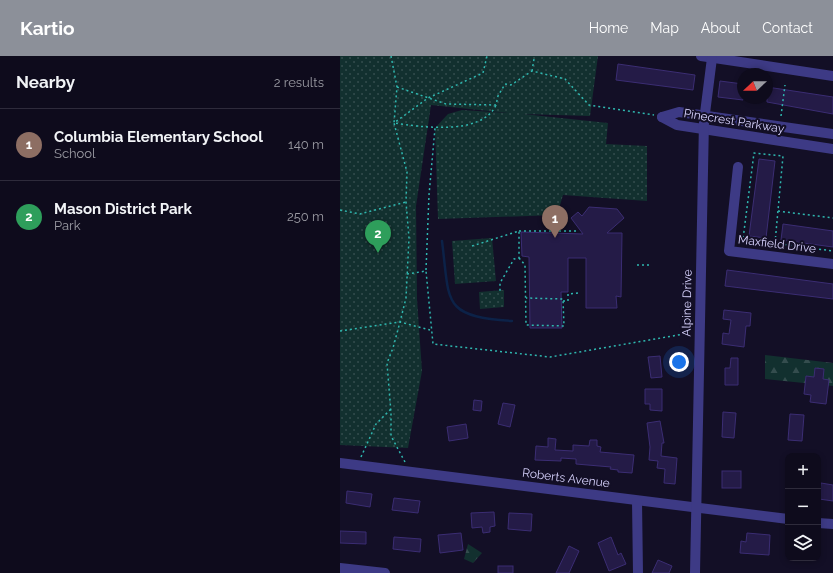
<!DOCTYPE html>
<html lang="en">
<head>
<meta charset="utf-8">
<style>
  body { margin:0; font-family:Raleway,sans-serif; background:#171425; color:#f1f3f6 }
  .controls { position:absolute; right:12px; bottom:12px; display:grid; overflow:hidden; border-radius:8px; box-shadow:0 2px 6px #0003 }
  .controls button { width:36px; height:36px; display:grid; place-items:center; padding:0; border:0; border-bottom:1px solid #2e2b3b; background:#0e0b1c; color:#f1f3f6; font:20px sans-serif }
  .compass { position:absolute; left:397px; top:12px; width:36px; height:36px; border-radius:50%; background:#0e0b1c; box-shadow:0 2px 6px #0003; rotate:248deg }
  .you { position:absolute; left:339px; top:306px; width:14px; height:14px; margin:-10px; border:3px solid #fff; border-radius:50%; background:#1a73e8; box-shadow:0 0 0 6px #1a73e833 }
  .badge { display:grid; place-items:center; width:26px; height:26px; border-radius:50%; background:#8c9099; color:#fff; font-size:13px; font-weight:700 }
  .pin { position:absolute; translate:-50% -33px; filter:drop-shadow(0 1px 2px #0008) }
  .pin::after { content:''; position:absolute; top:21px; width:14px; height:12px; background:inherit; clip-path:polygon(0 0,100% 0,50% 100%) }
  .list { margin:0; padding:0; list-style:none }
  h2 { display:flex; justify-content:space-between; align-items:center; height:52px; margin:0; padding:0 16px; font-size:17px }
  h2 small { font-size:13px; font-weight:400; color:#9b9ba3 }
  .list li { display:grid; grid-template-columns:26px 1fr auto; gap:12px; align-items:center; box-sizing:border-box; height:72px; padding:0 16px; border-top:1px solid #2e2b3b }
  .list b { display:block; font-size:15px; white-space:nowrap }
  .list p { margin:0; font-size:13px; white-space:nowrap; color:#9b9ba3 }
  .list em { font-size:13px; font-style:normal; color:#9b9ba3 }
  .icon { flex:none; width:22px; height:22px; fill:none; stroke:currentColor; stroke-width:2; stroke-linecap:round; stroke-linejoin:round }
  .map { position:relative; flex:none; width:493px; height:517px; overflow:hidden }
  header { display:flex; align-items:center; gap:24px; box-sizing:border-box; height:56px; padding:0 20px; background:#8c9099; color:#fff }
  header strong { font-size:19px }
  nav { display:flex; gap:22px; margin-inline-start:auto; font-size:14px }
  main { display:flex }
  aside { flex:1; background:#0e0b1c }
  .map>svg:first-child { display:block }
  .forest { fill:url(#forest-firs) }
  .park { fill:url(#park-dots) }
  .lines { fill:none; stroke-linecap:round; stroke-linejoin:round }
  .stream { stroke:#0c2248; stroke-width:2.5 }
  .building { fill:#241b47; stroke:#3b2d73 }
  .path { stroke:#2fb8b0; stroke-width:1.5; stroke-dasharray:2 3; stroke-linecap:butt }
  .minor { stroke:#3d3a85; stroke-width:10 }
  .labels { text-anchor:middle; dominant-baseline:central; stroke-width:4; stroke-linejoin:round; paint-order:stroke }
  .street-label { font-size:12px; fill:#d9d4ff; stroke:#130f26 }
</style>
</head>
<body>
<header>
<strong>Kartio</strong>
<nav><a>Home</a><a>Map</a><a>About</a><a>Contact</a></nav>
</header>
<main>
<aside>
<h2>Nearby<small>2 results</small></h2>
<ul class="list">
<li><span class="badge" style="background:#8d6e63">1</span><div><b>Columbia Elementary School</b><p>School</p></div><em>140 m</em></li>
<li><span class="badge" style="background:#2e9e5b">2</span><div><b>Mason District Park</b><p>Park</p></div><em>250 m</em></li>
</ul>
</aside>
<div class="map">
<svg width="493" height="517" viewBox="0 0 493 517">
  <defs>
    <pattern id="forest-firs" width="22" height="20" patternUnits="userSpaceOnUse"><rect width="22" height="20" fill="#12302f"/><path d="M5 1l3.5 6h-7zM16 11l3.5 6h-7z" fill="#344d4e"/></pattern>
    <pattern id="park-dots" width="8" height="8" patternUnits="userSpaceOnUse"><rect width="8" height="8" fill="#12302f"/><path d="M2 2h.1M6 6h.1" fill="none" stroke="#344d4e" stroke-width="1.8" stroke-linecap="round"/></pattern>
  </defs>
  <rect width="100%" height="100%" fill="#130f26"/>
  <g class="forest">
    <polygon points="425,299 493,307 493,330 425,323"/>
    <polygon points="128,488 142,497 133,507 124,503"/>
  </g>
  <g class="park">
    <polygon points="0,0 258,0 250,60 183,58 268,67 266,88 307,90 307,145 223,139 217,159 98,163 95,72 108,58 122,54 168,57 91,49 76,150 77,243 82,315 68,392 0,389"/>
    <polygon points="152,182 156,225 115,228 112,185"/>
    <polygon points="164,234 164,251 140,253 139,236"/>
  </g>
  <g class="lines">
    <path class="stream" d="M 102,185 C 110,247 101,260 172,265"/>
  </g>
  <g class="building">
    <polygon points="278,8 355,19 353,34 276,24"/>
    <polygon points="380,25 403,28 403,44 378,41"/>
    <polygon points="427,31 493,41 493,58 427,46"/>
    <polygon points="419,103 435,105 426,182 409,180"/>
    <polygon points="249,151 277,153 284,162 267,177 282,177 281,241 276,240 277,252 246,252 246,202 228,202 228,236 221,236 222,272 190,272 189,201 182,200 181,176 243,178 231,162 238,156 242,160"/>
    <polygon points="443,168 493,175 493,191 441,184"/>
    <polygon points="387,214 493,228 493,243 385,230"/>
    <polygon points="384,254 411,257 410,270 406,270 404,291 382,288 383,277 389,278 391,264 383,263"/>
    <polygon points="320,300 322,321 311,322 308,301"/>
    <polygon points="391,302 398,302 398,329 385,329 385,312 390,312"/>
    <polygon points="475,312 484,313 483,323 489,324 486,348 470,346 471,339 464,338 466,320 474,321"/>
    <polygon points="305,333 322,333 322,355 310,354 310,348 305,348"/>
    <polygon points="134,344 142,345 141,355 133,354"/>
    <polygon points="163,347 175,349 170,371 158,368"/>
    <polygon points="383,356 396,357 394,382 382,381"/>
    <polygon points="450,358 464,359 462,385 448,384"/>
    <polygon points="320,365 324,387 322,387 321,400 337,402 335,428 324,427 325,413 317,412 318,405 309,404 310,391 307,367"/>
    <polygon points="126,368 128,382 109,385 107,371"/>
    <polygon points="208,382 216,383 215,394 233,395 233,389 249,390 250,384 257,384 257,390 261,391 260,396 294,399 292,417 278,416 278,414 270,413 271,411 236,408 236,403 221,402 221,405 195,404 196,390 208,391"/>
    <rect x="382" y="415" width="19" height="17"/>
    <polygon points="481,427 493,429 493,445 479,443"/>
    <polygon points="7,435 32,438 30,451 6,447"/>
    <polygon points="54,442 80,445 78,457 52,454"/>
    <polygon points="154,456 155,470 150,471 150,476 143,477 142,471 132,472 131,457"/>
    <polygon points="169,457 192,458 191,475 168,473"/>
    <polygon points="0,475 26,476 26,488 0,487"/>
    <polygon points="121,477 123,494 100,497 98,479"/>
    <polygon points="407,477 430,479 429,499 400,497 401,485 406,486"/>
    <polygon points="54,481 81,483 80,496 53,493"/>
    <polygon points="271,481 278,499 281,497 286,508 269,515 258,487"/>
    <polygon points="229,490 239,495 229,517 216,517"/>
    <polygon points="318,504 332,510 329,517 312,517"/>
    <rect x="158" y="510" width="15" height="7"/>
  </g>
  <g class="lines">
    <g class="path">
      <path d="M 51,0 L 57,31 L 54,67 C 81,71 142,80 156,49"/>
      <polyline points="192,15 194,3"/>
      <polyline points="57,31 106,48 156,49 158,40 165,28 171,29 192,15 225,23 249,49 314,59"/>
      <polyline points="441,60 445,29"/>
      <polyline points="0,154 20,158 66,146"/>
      <polyline points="438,155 493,162"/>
      <polyline points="179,175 236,175"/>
      <polyline points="435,187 443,100 414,97 403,183 493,195"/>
      <polyline points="132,190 179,175 179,202 174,203 160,227 160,235"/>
      <polyline points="179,202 185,209 186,269 224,270 223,243 186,242"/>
      <polyline points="297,209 312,209"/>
      <polyline points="86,214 89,139 95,72"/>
      <polyline points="67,218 86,215 93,288 210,301 350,277"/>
      <polyline points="223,245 228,245 228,238 239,237"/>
      <polyline points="0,275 60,266 66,242 69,182 66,146 67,116 54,67 88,42 143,17 147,0"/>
      <polyline points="21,401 36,368 51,353"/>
      <polyline points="65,406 51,380 51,357 47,307 53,292 60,266 90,274"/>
    </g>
    <g class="minor">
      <polyline points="361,0 493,20"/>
      <polyline points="322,61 337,69 493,93"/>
      <polyline points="322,61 339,56 493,78"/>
      <polyline points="398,111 389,195 493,208"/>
      <polyline points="0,407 448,463"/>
      <polyline points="297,445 298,517"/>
      <polyline points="478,467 493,468"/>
      <polyline points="0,512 45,517"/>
      <polyline points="355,517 364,65 372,2"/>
    </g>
  </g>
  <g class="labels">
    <g class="street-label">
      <text transform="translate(394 65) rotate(9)">Pinecrest Parkway</text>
      <text transform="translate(437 188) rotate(7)">Maxfield Drive</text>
      <text transform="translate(347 247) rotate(-89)">Alpine Drive</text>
      <text transform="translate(226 422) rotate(7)">Roberts Avenue</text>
    </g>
  </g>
</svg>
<div class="controls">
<button>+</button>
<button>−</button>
<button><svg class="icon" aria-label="layers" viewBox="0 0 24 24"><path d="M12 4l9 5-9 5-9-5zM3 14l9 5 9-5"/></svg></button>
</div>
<svg class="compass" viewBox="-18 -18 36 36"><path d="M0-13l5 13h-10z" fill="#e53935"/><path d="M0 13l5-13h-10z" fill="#9b9ba3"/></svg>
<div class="you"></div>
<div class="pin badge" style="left:215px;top:182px;background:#8d6e63">1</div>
<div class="pin badge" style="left:38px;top:197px;background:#2e9e5b">2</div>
</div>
</main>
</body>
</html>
